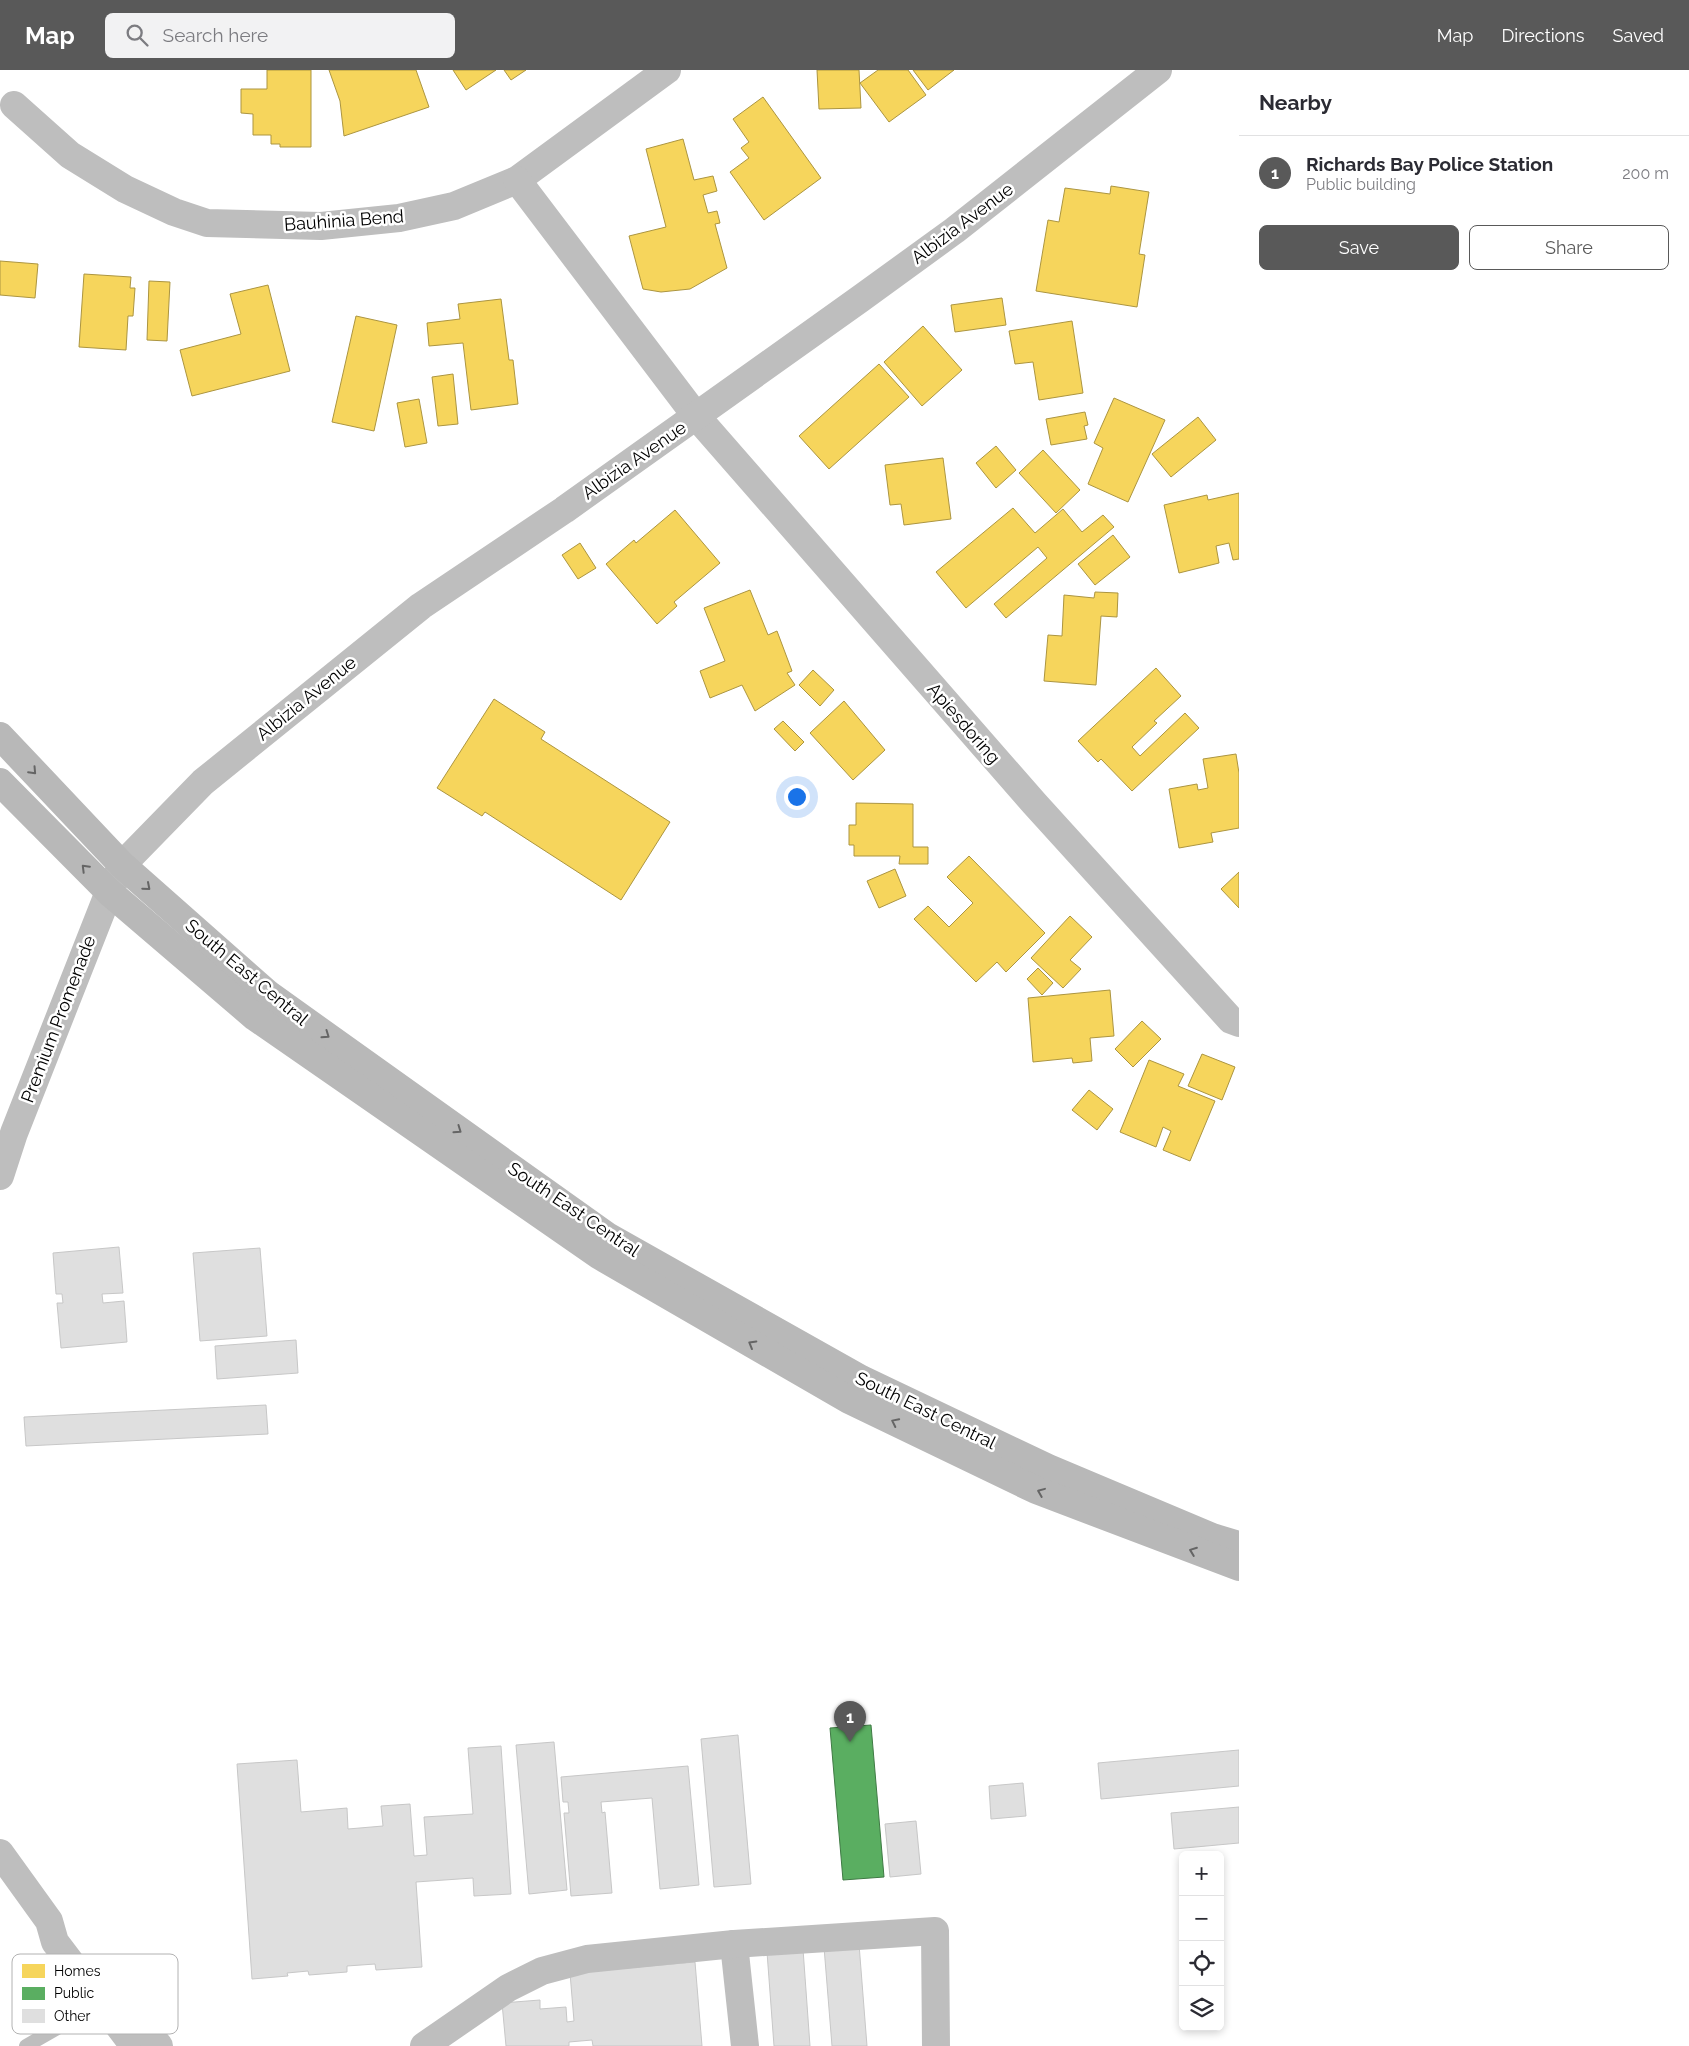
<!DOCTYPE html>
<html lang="en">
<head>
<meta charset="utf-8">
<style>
  body { margin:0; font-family:Raleway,sans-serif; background:#f2f2f3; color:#2b2b33 }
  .controls { position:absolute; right:15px; bottom:15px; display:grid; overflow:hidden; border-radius:8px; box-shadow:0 2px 8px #0003 }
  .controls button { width:45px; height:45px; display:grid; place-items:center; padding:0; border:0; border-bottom:1px solid #e1e1e2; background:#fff; color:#2b2b33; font:25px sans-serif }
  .you { position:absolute; left:796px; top:726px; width:18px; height:18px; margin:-12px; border:4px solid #fff; border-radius:50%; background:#1a73e8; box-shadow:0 0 0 8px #1a73e833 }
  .badge { display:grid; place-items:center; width:32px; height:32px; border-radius:50%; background:#595959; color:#fff; font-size:16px; font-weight:700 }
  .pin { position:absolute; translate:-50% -41px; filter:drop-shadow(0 1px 2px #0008) }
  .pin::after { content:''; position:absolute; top:26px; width:18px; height:15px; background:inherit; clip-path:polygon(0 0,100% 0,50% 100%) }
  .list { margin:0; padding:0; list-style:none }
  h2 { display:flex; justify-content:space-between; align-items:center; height:65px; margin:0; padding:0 20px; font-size:21px }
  h2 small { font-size:16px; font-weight:400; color:#7c7c81 }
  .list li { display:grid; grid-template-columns:32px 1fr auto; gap:15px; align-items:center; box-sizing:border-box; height:75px; padding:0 20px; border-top:1px solid #e1e1e2 }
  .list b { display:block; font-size:19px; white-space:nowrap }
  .list p { margin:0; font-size:16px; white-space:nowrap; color:#7c7c81 }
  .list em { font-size:16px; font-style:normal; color:#7c7c81 }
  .actions { display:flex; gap:10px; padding:15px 20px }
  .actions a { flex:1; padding:11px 0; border:1px solid #595959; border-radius:8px; text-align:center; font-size:18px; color:#595959 }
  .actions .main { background:#595959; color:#fff }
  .icon { flex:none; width:28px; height:28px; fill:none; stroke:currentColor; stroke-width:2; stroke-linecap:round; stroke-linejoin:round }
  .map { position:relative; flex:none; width:1239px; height:1976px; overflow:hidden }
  header { display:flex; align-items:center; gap:30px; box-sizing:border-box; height:70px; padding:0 25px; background:#595959; color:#fff }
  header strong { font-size:24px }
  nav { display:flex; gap:28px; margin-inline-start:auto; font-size:18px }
  .search { width:350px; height:45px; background:#f2f2f3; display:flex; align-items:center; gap:12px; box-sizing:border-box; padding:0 18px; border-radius:8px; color:#7c7c81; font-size:19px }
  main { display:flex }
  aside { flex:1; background:#fff }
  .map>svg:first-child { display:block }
  .homes { fill:#f6d55c; stroke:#ac9540 }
  .public { fill:#5aae61; stroke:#3f7a44 }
  .building { fill:#dfdfdf; stroke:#c7c7c7 }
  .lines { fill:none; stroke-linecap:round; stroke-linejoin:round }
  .lane { stroke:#bebebe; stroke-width:14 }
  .street { stroke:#bebebe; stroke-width:28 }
  .secondary { stroke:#b8b8b8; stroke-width:28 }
  .oneway { stroke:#656565 }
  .labels { text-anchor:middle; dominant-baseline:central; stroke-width:5; stroke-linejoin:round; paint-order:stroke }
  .street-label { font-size:18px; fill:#000; stroke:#fff }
  .key { fill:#fff; stroke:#b2b2b2; stroke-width:1 }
  .key-label { font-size:14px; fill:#000 }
</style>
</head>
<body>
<header>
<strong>Map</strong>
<div class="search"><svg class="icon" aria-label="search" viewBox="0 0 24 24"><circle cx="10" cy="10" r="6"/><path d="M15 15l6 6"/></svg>Search here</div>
<nav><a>Map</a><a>Directions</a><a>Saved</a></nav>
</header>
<main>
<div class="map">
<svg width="1239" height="1976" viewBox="0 0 1239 1976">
  <rect width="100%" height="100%" fill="#fff"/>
  <g class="homes">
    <polygon points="267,0 311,0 311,77 280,77 280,74 271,74 271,65 253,65 253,44 241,43 241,19 267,19"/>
    <polygon points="329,0 416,0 429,37 344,66 340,31"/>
    <polygon points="453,0 496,0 466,20"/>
    <polygon points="504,0 526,0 511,10"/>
    <polygon points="817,0 859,0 861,38 819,39"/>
    <polygon points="878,0 908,0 926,25 889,52 860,13"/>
    <polygon points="913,0 954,0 928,20"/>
    <polygon points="763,27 821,108 764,150 730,102 749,88 741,78 749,72 733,49"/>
    <polygon points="683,69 694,110 713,106 717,121 703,125 708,143 717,141 720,153 715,154 727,198 690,219 661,222 643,219 629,166 666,157 646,79"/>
    <polygon points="1111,116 1149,122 1139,184 1145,185 1137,237 1036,221 1048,150 1059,152 1065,118 1110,124"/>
    <polygon points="0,191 38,194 35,228 0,225"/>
    <polygon points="84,204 131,207 130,218 135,218 133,246 128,246 126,280 79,277"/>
    <polygon points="149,211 170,212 167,271 147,270"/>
    <polygon points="268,215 290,301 192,326 180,280 241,264 230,224"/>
    <polygon points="1002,228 1006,255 955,262 951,235"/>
    <polygon points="501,229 509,290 513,290 518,334 471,340 463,273 429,276 427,253 460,249 458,234"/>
    <polygon points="356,246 397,255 374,361 332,352"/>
    <polygon points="1072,251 1083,323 1039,330 1033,292 1015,294 1009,261"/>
    <polygon points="923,256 962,300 922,336 884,292"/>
    <polygon points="879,294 909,327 829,399 799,366"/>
    <polygon points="453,304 458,354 438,356 432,307"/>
    <polygon points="1114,328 1165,350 1128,432 1088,414 1103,378 1094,373"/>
    <polygon points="419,329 427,373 405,377 397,333"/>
    <polygon points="1085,342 1088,355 1084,356 1087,369 1051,375 1046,349"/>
    <polygon points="1198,347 1216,370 1171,407 1152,384"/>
    <polygon points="996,376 1016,400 996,418 976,393"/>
    <polygon points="1043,380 1080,420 1056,443 1019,403"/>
    <polygon points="943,388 951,449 904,455 901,434 890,435 885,395"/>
    <polygon points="1239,423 1239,489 1233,490 1229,473 1216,476 1219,493 1179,503 1164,435 1207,425 1208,430"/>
    <polygon points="1013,438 1035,463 1063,439 1082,462 1103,445 1114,457 1006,548 994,534 1047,488 1038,477 966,538 936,502"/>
    <polygon points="675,440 720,493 674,532 677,536 657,554 606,494 634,470 636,473"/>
    <polygon points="1113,465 1130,487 1095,515 1078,494"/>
    <polygon points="580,473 596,498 578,509 562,485"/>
    <polygon points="750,520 768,565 777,561 792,601 787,603 795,615 755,641 742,615 710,628 700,601 725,591 704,538"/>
    <polygon points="1095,522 1118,523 1117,547 1101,546 1096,615 1044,611 1048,565 1062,566 1064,525 1094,528"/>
    <polygon points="1156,598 1181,626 1154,651 1157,653 1132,677 1140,686 1185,643 1199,658 1132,721 1101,689 1098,692 1078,671"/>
    <polygon points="813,600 834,620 820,636 799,615"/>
    <polygon points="494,629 545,662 541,669 670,752 621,830 485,742 482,746 437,718"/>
    <polygon points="844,631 885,680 853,710 810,663"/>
    <polygon points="783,651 804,672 795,681 774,659"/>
    <polygon points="1236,684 1239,703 1239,758 1211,763 1213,772 1179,778 1169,719 1197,714 1198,720 1208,718 1203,689"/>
    <polygon points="856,733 913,734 913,777 928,777 928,794 899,794 900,786 854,786 854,775 849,775 849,755 856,755"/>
    <polygon points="969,786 1045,863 1006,902 997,892 976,912 914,849 928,836 949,857 973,833 947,807"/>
    <polygon points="895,799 906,826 879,838 867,811"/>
    <polygon points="1239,802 1239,838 1221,819"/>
    <polygon points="1070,846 1092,867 1070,890 1081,899 1063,918 1031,888"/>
    <polygon points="1038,898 1053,913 1042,925 1027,909"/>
    <polygon points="1110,920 1114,966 1090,968 1092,991 1073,993 1072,988 1033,992 1028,928"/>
    <polygon points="1142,951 1161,969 1133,997 1115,979"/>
    <polygon points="1202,984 1235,997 1222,1030 1188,1016"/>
    <polygon points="1149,990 1184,1004 1178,1016 1215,1031 1190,1091 1163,1080 1171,1061 1163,1057 1156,1077 1120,1062"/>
    <polygon points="1089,1020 1113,1039 1097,1060 1072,1040"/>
  </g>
  <polygon class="public" points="871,1655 884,1807 843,1810 830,1658"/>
  <g class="building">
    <polygon points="119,1177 123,1223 102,1224 103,1233 124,1231 127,1272 61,1278 57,1233 63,1233 62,1224 56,1224 53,1183"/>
    <polygon points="260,1178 267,1266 200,1271 193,1183"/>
    <polygon points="296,1270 298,1303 217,1309 215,1276"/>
    <polygon points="266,1335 268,1364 26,1376 24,1347"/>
    <polygon points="738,1665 751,1814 714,1817 701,1669"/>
    <polygon points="554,1672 567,1820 529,1824 516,1675"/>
    <polygon points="501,1676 511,1824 474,1826 473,1808 416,1812 422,1897 376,1900 375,1894 347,1896 347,1902 309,1905 308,1901 287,1903 288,1906 252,1909 237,1694 297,1690 301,1742 347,1738 348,1759 383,1756 381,1736 410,1734 414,1786 427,1785 424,1747 473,1744 468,1678"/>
    <polygon points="1239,1680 1239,1716 1101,1729 1098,1693"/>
    <polygon points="688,1696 699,1815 660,1819 652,1728 601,1732 602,1743 605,1742 612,1823 571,1826 564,1743 569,1743 568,1732 563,1732 561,1707"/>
    <polygon points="1023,1713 1026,1746 991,1749 989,1716"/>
    <polygon points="1239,1737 1239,1773 1174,1779 1171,1743"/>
    <polygon points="916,1751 921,1804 890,1807 885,1754"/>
    <polygon points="859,1874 867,1976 832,1976 824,1877"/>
    <polygon points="803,1879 810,1976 774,1976 767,1882"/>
    <polygon points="695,1892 702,1976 593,1976 592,1970 569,1972 569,1976 506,1976 502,1933 540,1930 540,1939 566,1937 567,1952 574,1951 570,1903"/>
  </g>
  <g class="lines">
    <polyline class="lane" points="26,1976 101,1933"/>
    <g class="street">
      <polyline points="14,35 70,85 125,119 174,142 207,153 321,156 399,148 454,136 517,110 667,0"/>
      <polyline points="517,110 696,346 1034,733 1231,950 1239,953"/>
      <polyline points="0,1106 14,1063 109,822 122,795 203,712 421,536 564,440 860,229 955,160 1158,0"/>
      <polyline points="0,1783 49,1851 55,1872 134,1976"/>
      <polyline points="734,1874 745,1976"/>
      <polyline points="117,1925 159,1976"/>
      <polyline points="424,1976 508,1918 542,1901 587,1889 734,1874 935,1861 936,1976"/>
    </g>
    <g class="secondary">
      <polyline points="0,666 122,795 268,924 607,1166 861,1309 1048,1398 1212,1467 1239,1475"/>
      <polyline points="0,712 109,822 255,947 600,1186 849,1330 1036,1420 1239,1497"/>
    </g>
  </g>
  <defs><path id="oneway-chevron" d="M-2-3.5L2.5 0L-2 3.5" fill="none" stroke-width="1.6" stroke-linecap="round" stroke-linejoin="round" transform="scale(1.25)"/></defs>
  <g class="oneway">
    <use href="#oneway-chevron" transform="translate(33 701) rotate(47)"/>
    <use href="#oneway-chevron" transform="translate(85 798) rotate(-135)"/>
    <use href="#oneway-chevron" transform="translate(147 817) rotate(41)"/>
    <use href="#oneway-chevron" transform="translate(326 965) rotate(35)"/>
    <use href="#oneway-chevron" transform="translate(458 1060) rotate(35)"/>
    <use href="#oneway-chevron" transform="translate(752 1274) rotate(-150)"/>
    <use href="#oneway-chevron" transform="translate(895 1352) rotate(-154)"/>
    <use href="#oneway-chevron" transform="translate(1041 1422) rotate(-158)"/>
    <use href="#oneway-chevron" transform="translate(1193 1481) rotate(-159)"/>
  </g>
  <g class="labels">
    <g class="street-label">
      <text transform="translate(344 150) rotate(-4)">Bauhinia Bend</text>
      <text transform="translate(962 153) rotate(-37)">Albizia Avenue</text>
      <text transform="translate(634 390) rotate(-35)">Albizia Avenue</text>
      <text transform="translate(306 628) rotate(-39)">Albizia Avenue</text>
      <text transform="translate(964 653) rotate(49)">Apiesdoring</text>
      <text transform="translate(247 902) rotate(40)">South East Central</text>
      <text transform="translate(58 949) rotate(-69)">Premium Promenade</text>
      <text transform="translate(574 1139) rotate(34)">South East Central</text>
      <text transform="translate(926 1340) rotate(26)">South East Central</text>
    </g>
  </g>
  <rect x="12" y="1884" width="166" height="80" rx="8" class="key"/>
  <rect x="22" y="1894" width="23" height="14" fill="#f6d55c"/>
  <rect x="22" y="1917" width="23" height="13" fill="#5aae61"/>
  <rect x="22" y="1939" width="23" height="14" fill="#dfdfdf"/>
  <g class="key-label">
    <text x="54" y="1906">Homes</text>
    <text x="54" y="1928">Public</text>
    <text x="54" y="1951">Other</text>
  </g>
</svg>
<div class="controls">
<button>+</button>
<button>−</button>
<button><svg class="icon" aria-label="locate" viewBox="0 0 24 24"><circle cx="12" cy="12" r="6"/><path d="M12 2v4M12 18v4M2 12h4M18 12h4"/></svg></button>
<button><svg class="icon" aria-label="layers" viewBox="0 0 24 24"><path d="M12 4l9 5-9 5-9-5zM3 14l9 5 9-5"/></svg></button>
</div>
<div class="you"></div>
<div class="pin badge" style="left:850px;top:1672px">1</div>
</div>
<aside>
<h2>Nearby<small></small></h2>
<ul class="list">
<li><span class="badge">1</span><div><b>Richards Bay Police Station</b><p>Public building</p></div><em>200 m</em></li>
</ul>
<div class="actions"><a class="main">Save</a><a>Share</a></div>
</aside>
</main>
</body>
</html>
